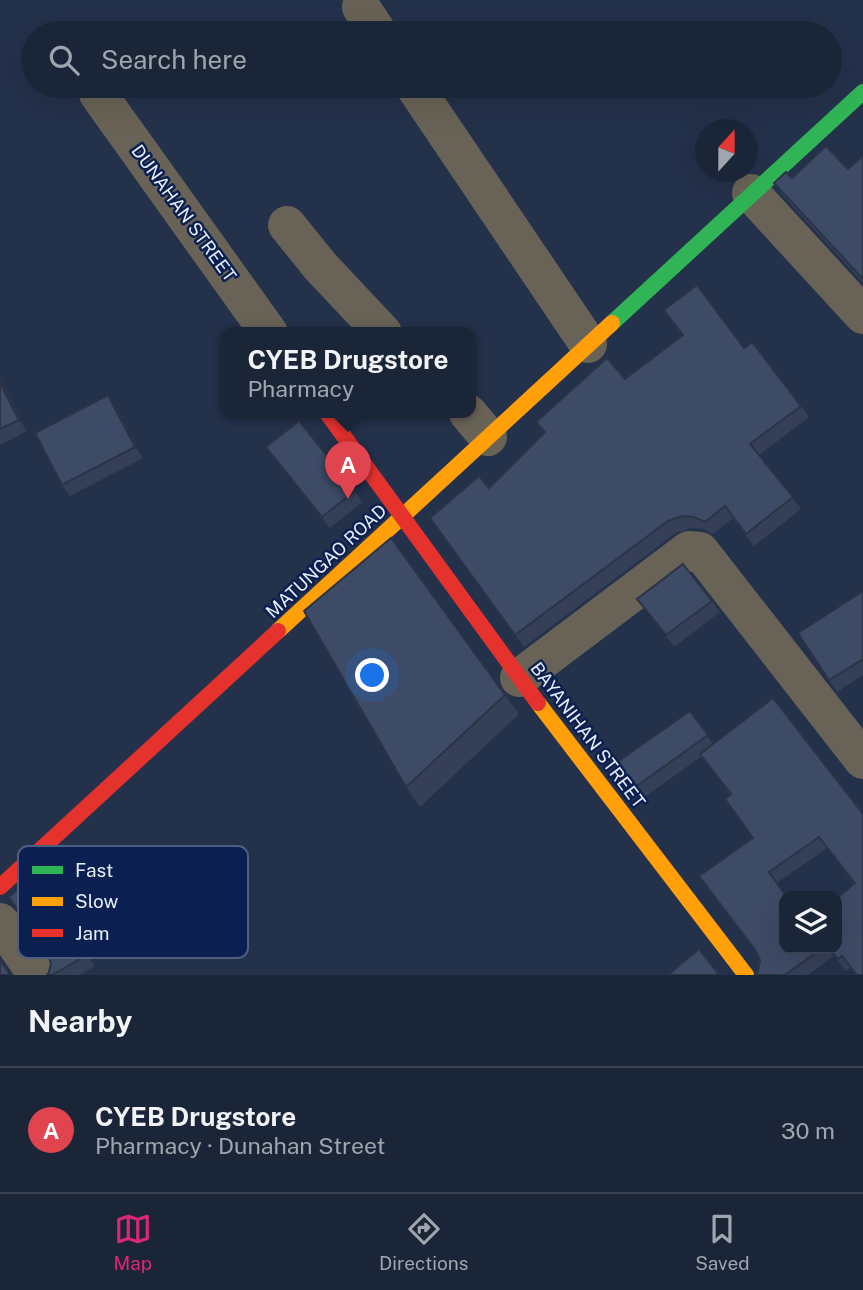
<!DOCTYPE html>
<html lang="en">
<head>
<meta charset="utf-8">
<style>
  body { margin:0; font-family:"Public Sans",sans-serif; background:#242d40; color:#f1f3f6 }
  .controls { position:absolute; right:21px; bottom:21px; display:grid; overflow:hidden; border-radius:14px; box-shadow:0 7px 28px #0002 }
  .controls button { width:63px; height:63px; display:grid; place-items:center; padding:0; border:0; border-bottom:2px solid #394253; background:#1b2538; color:#f1f3f6; font:35px sans-serif }
  .compass { position:absolute; left:695px; top:119px; width:63px; height:63px; border-radius:50%; background:#1b2538; box-shadow:0 7px 28px #0002; rotate:21deg }
  .you { position:absolute; left:373px; top:676px; width:24px; height:24px; margin:-18px; border:5px solid #fff; border-radius:50%; background:#1a73e8; box-shadow:0 0 0 10px #1a73e833 }
  .badge { display:grid; place-items:center; width:46px; height:46px; border-radius:50%; background:#db2777; color:#fff; font-size:23px; font-weight:700 }
  .pin { position:absolute; translate:-50% -58px; filter:drop-shadow(0 2px 4px #0008) }
  .pin::after { content:''; position:absolute; top:37px; width:24px; height:21px; background:inherit; clip-path:polygon(0 0,100% 0,50% 100%) }
  .popup { position:absolute; left:220px; top:327px; width:256px; height:91px; box-sizing:border-box; display:grid; place-content:center; border-radius:14px; background:#1b2538; filter:drop-shadow(0 2px 5px #0005); font-size:23px; white-space:nowrap; color:#a0a5ae }
  .popup b { font-size:26px; color:#f1f3f6 }
  .popup::after { content:''; position:absolute; left:50%; top:100%; margin-left:-14px; border:14px solid transparent; border-top-color:#1b2538 }
  .list { margin:0; padding:0; list-style:none }
  h2 { display:flex; justify-content:space-between; align-items:center; height:91px; margin:0; padding:0 28px; font-size:30px }
  h2 small { font-size:23px; font-weight:400; color:#a0a5ae }
  .list li { display:grid; grid-template-columns:46px 1fr auto; gap:21px; align-items:center; box-sizing:border-box; height:126px; padding:0 28px; border-top:2px solid #394253 }
  .list b { display:block; font-size:26px; white-space:nowrap }
  .list p { margin:0; font-size:23px; white-space:nowrap; color:#a0a5ae }
  .list em { font-size:23px; font-style:normal; color:#a0a5ae }
  .icon { flex:none; width:38px; height:38px; fill:none; stroke:currentColor; stroke-width:2; stroke-linecap:round; stroke-linejoin:round }
  .map { position:relative; flex:none; width:863px; height:975px; overflow:hidden }
  .search { position:absolute; background:#1b2538; box-shadow:0 7px 28px #0002; left:21px; right:21px; top:21px; height:77px; display:flex; align-items:center; gap:18px; box-sizing:border-box; padding:0 24px; border-radius:38px; color:#a0a5ae; font-size:26px }
  .sheet { height:217px; background:#1b2538 }
  nav { display:flex; justify-content:space-around; align-items:center; box-sizing:border-box; height:98px; border-top:2px solid #394253; background:#1b2538; font-size:19px; color:#a0a5ae }
  nav a { display:grid; justify-items:center; gap:4px }
  nav .on { color:#db2777 }
  .map>svg:first-child { display:block }
  .lines { fill:none; stroke-linecap:round; stroke-linejoin:round }
  .street { stroke:#696357; stroke-width:38 }
  .fast { stroke:#30b455; stroke-width:16 }
  .slow { stroke:#ff9f0a; stroke-width:16 }
  .jam { stroke:#e5322d; stroke-width:16 }
  .wall { fill:#354058; fill-rule:evenodd }
  .shaded-wall { fill:#2b3447 }
  .building { fill:#3e4b66; stroke:#2b3447; stroke-width:2 }
  .labels { text-anchor:middle; dominant-baseline:central; stroke-width:5; stroke-linejoin:round; paint-order:stroke }
  .street-label { font-size:18px; fill:#e8effb; stroke:#0b2050 }
  .key { fill:#0b2050; stroke:#4d5e83; stroke-width:2 }
  .key-label { font-size:19px; fill:#e8effb }
</style>
</head>
<body>
<div class="map">
<svg width="863" height="975" viewBox="0 0 863 975">
  <rect width="100%" height="100%" fill="#24314b"/>
  <g class="lines">
    <g class="street">
      <polyline points="361,7 378,33"/>
      <polyline points="414,86 588,344"/>
      <polyline points="98,94 269,333"/>
      <polyline points="751,193 863,315"/>
      <polyline points="287,225 320,266 383,333"/>
      <polyline points="468,413 488,437"/>
      <polyline points="519,678 689,550 700,551 863,760"/>
      <polyline points="0,922 37,975"/>
    </g>
    <polyline class="fast" points="612,323 863,92"/>
    <g class="slow">
      <polyline points="278,631 612,323"/>
      <polyline points="538,703 746,975"/>
    </g>
    <g class="jam">
      <polyline points="327,413 538,703"/>
      <polyline points="0,887 278,631"/>
    </g>
  </g>
  <g class="wall">
    <polygon points="863,156 863,283 784,197 774,183 792,178 848,169"/>
    <polygon points="664,310 744,348 801,406 809,417 759,455 801,509 754,546 733,518 713,534 703,529 691,528 676,533 524,647 430,518 489,488 544,434 536,422 625,379 683,335"/>
    <polygon points="0,378 27,431 0,445"/>
    <polygon points="116,406 143,458 70,496 62,485"/>
    <polygon points="266,447 355,491 362,502 330,528"/>
    <polygon points="863,591 863,675 837,692 798,633"/>
    <polygon points="637,599 712,601 720,612 674,647"/>
    <polygon points="505,695 519,714 420,807 406,787"/>
    <path d="M 690,711 L 713,744 L 863,814 L 863,975 L 856,975 L 850,968 L 846,971 L 834,956 L 808,975 L 756,975 L 758,971 L 760,960 L 757,953 L 699,876 L 753,838 L 730,795 L 702,756 L 642,799 L 616,763 ZM 827,848 L 854,884 L 837,949 L 784,949 L 777,883 Z"/>
    <polygon points="71,926 95,966 80,975 47,975 49,972 51,963 47,952 68,928"/>
  </g>
  <g class="shaded-wall">
    <polygon points="0,378 27,431 19,420 0,383"/>
    <polygon points="108,395 116,406 143,458 135,447"/>
    <polygon points="71,926 79,937 95,966 87,955"/>
  </g>
  <g class="building">
    <polygon points="826,146 848,169 863,156 863,279 774,183 786,172 792,178"/>
    <polygon points="697,285 744,348 752,342 801,406 750,444 793,497 746,534 725,506 705,522 694,517 683,516 668,521 515,635 430,518 479,476 489,488 545,432 536,422 607,358 625,379 683,335 664,310"/>
    <polygon points="0,383 19,420 0,429"/>
    <polygon points="108,395 135,447 62,485 35,433"/>
    <polygon points="299,421 355,491 322,517 266,447"/>
    <polygon points="391,538 505,695 406,787 304,611"/>
    <polygon points="683,564 712,601 666,635 637,599"/>
    <polygon points="863,591 863,659 829,680 798,633"/>
    <polygon points="773,698 863,814 863,975 857,975 842,956 838,959 829,949 837,949 837,898 855,883 819,837 769,872 786,896 784,896 784,949 821,949 785,975 756,975 758,971 760,960 756,951 699,876 753,838 725,799 731,794 700,754"/>
    <polygon points="690,711 708,735 634,788 616,763"/>
    <polygon points="29,880 68,928 71,926 87,955 52,975 47,975 49,972 51,963 47,952 9,897"/>
    <polygon points="699,949 719,975 668,975"/>
    <polygon points="0,960 10,975 0,975"/>
  </g>
  <g class="labels">
    <g class="street-label">
      <text transform="translate(184 213) rotate(54)">DUNAHAN STREET</text>
      <text transform="translate(326 561) rotate(-43)">MATUNGAO ROAD</text>
      <text transform="translate(588 735) rotate(53)">BAYANIHAN STREET</text>
    </g>
  </g>
  <rect x="18" y="846" width="230" height="112" rx="10" class="key"/>
  <rect x="32" y="866" width="31" height="8" fill="#30b455"/>
  <rect x="32" y="897" width="31" height="9" fill="#ff9f0a"/>
  <rect x="32" y="929" width="31" height="8" fill="#e5322d"/>
  <g class="key-label">
    <text x="75" y="877">Fast</text>
    <text x="75" y="908">Slow</text>
    <text x="75" y="940">Jam</text>
  </g>
</svg>
<div class="controls">
<button><svg class="icon" aria-label="layers" viewBox="0 0 24 24"><path d="M12 4l9 5-9 5-9-5zM3 14l9 5 9-5"/></svg></button>
</div>
<svg class="compass" viewBox="-18 -18 36 36"><path d="M0-13l5 13h-10z" fill="#e53935"/><path d="M0 13l5-13h-10z" fill="#a0a5ae"/></svg>
<div class="you"></div>
<div class="pin badge" style="left:348px;top:499px;background:#e0444e">A</div>
<div class="popup"><b>CYEB Drugstore</b>Pharmacy</div>
<div class="search"><svg class="icon" aria-label="search" viewBox="0 0 24 24"><circle cx="10" cy="10" r="6"/><path d="M15 15l6 6"/></svg>Search here</div>
</div>
<section class="sheet">
<h2>Nearby<small></small></h2>
<ul class="list">
<li><span class="badge" style="background:#e0444e">A</span><div><b>CYEB Drugstore</b><p>Pharmacy · Dunahan Street</p></div><em>30 m</em></li>
</ul>
</section>
<nav>
<a class="on"><svg class="icon" aria-label="map" viewBox="0 0 24 24"><path d="M3 6l6-2 6 2 6-2v14l-6 2-6-2-6 2zM9 4v14M15 6v14"/></svg>Map</a>
<a><svg class="icon" aria-label="directions" viewBox="0 0 24 24"><path d="M12 3l9 9-9 9-9-9zM9 14v-3h6M13 9l2 2-2 2"/></svg>Directions</a>
<a><svg class="icon" aria-label="saved" viewBox="0 0 24 24"><path d="M7 4h10v16l-5-4-5 4z"/></svg>Saved</a>
</nav>
</body>
</html>
